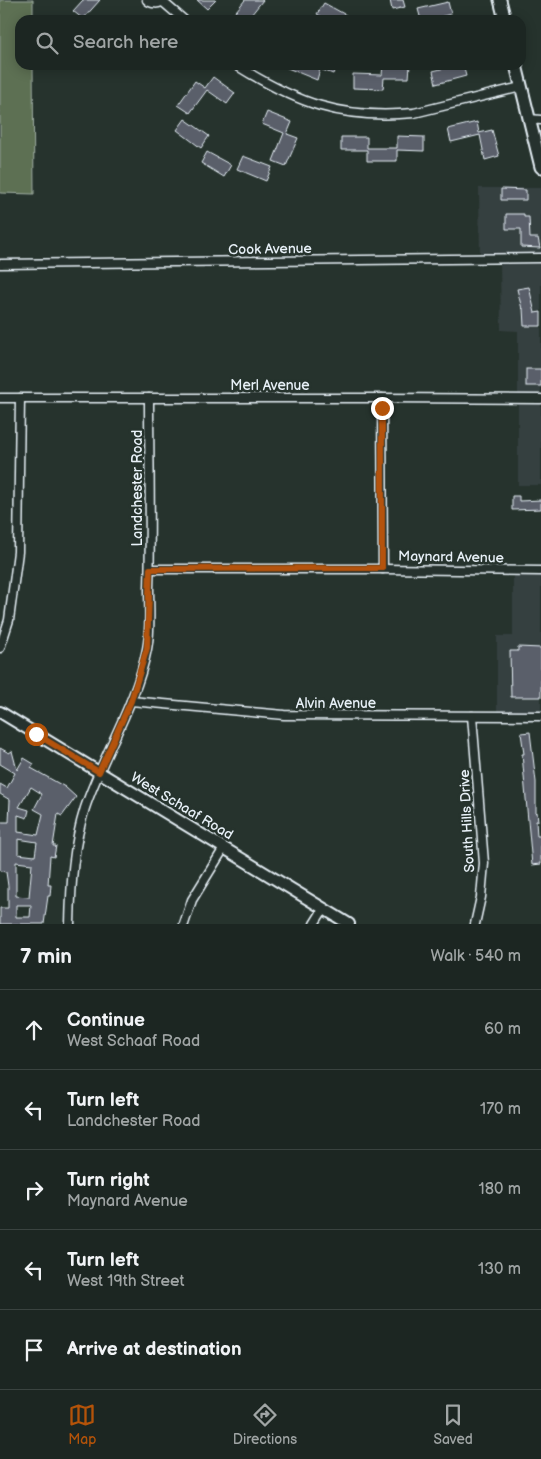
<!DOCTYPE html>
<html lang="en">
<head>
<meta charset="utf-8">
<style>
  body { margin:0; font-family:"Balsamiq Sans",sans-serif; background:#252e2a; color:#f1f3f6 }
  .stop { position:absolute; width:15px; height:15px; margin:-11px; border:4px solid #b45309; border-radius:50%; background:#fff }
  .stop.end { background:#b45309; border-color:#fff; box-shadow:0 1px 5px #0008 }
  .list { margin:0; padding:0; list-style:none }
  h2 { display:flex; justify-content:space-between; align-items:center; height:65px; margin:0; padding:0 20px; font-size:21px }
  h2 small { font-size:16px; font-weight:400; color:#a0a5a5 }
  .list li { display:grid; grid-template-columns:32px 1fr auto; gap:15px; align-items:center; box-sizing:border-box; height:80px; padding:0 20px; border-top:1px solid #3a4340 }
  .list b { display:block; font-size:19px; white-space:nowrap }
  .list p { margin:0; font-size:16px; white-space:nowrap; color:#a0a5a5 }
  .list em { font-size:16px; font-style:normal; color:#a0a5a5 }
  .icon { flex:none; width:28px; height:28px; fill:none; stroke:currentColor; stroke-width:2; stroke-linecap:round; stroke-linejoin:round }
  .map { position:relative; flex:none; width:541px; height:924px; overflow:hidden }
  .search { position:absolute; background:#1c2622; box-shadow:0 2px 12px #0003; left:15px; right:15px; top:15px; height:55px; display:flex; align-items:center; gap:12px; box-sizing:border-box; padding:0 18px; border-radius:15px; color:#a0a5a5; font-size:19px }
  .sheet { height:465px; background:#1c2622 }
  nav { display:flex; justify-content:space-around; align-items:center; box-sizing:border-box; height:70px; border-top:1px solid #3a4340; background:#1c2622; font-size:14px; color:#a0a5a5 }
  nav a { display:grid; justify-items:center; gap:2px }
  nav .on { color:#b45309 }
  .map>svg:first-child { display:block }
  .built { fill:#364040 }
  .green { fill:#5d7053; stroke:#a2b0a6 }
  .building { fill:#5a5e6b; stroke:#e8f1f8; fill-rule:evenodd }
  .lines { fill:none; stroke-linecap:round; stroke-linejoin:round }
  .minor-casing { stroke:#e8f1f8; stroke-width:11 }
  .tertiary-casing { stroke:#e8f1f8; stroke-width:14 }
  .secondary-casing { stroke:#e8f1f8; stroke-width:15 }
  .minor { stroke:#26332d; stroke-width:8 }
  .tertiary { stroke:#26332d; stroke-width:10 }
  .secondary { stroke:#26332d; stroke-width:11 }
  .route { stroke:#b45309; stroke-width:6 }
  .labels { text-anchor:middle; dominant-baseline:central; stroke-width:5; stroke-linejoin:round; paint-order:stroke }
  .street-label { font-size:14px; fill:#e8f1f8; stroke:#26332d }
</style>
</head>
<body>
<div class="map">
<svg width="541" height="924" viewBox="0 0 541 924">
  <rect width="100%" height="100%" fill="#26332d"/>
  <filter id="ink" filterUnits="userSpaceOnUse"><feTurbulence type="fractalNoise" baseFrequency=".02" numOctaves="2"/><feDisplacementMap in="SourceGraphic" scale="10" xChannelSelector="R" yChannelSelector="G"/><feConvolveMatrix kernelMatrix="1 2 1 2 8 2 1 2 1" color-interpolation-filters="sRGB"/></filter>
  <g filter="url(#ink)">
    <g class="built">
      <polygon points="479,188 541,188 541,485 518,485 518,331 501,330 500,259 480,259"/>
      <polygon points="541,521 541,716 497,716 497,636 513,636 513,570 541,571"/>
    </g>
    <polygon class="green" points="0,0 33,0 33,20 20,20 20,65 33,65 34,194 0,193"/>
    <g class="building">
      <polygon points="83,0 100,0 83,19 73,11"/>
      <polygon points="197,0 216,0 207,9"/>
      <polygon points="245,0 263,0 247,20 238,20 232,16"/>
      <polygon points="390,0 403,0 405,7 392,10"/>
      <polygon points="448,2 451,14 428,20 421,20 418,9"/>
      <polygon points="324,3 355,20 328,20 317,14"/>
      <polygon points="280,65 337,65 333,74 320,69 317,80"/>
      <polygon points="383,65 410,65 409,78 384,78 383,89 353,88 353,74 382,75"/>
      <polygon points="457,65 463,65 466,76 436,84 433,71"/>
      <polygon points="213,77 235,93 227,104 207,90 190,113 178,105 195,81 205,88"/>
      <polygon points="267,112 292,122 287,134 298,138 286,166 273,161 284,133 262,124"/>
      <polygon points="185,119 209,136 201,148 177,130"/>
      <polygon points="477,122 479,133 492,130 499,156 485,160 480,135 451,142 448,129"/>
      <polygon points="397,136 424,137 424,151 397,150 397,161 367,161 367,150 341,150 341,137 367,137 367,148 397,148"/>
      <polygon points="207,152 231,165 224,177 201,163"/>
      <polygon points="243,156 272,167 266,181 237,169"/>
      <polygon points="501,189 526,190 526,200 501,200"/>
      <polygon points="506,214 524,214 524,217 529,217 530,238 538,238 540,248 521,247 521,229 506,229"/>
      <polygon points="529,287 535,313 541,312 541,326 524,326 523,308 522,309 517,289"/>
      <rect x="526" y="369" width="15" height="17"/>
      <polygon points="512,496 519,496 519,501 541,500 541,509 512,510"/>
      <polygon points="518,647 541,648 541,697 511,697 510,651 518,651"/>
      <polygon points="530,732 536,782 536,813 537,812 538,821 536,821 537,836 541,836 541,864 532,865 522,754 524,754 521,733"/>
      <path d="M 0,748 L 9,753 L 12,751 L 17,770 L 24,758 L 34,764 L 31,768 L 65,787 L 76,797 L 62,816 L 58,814 L 53,846 L 56,846 L 54,857 L 50,856 L 48,885 L 51,885 L 50,896 L 48,896 L 44,924 L 0,924 L 0,908 L 8,908 L 8,886 L 6,872 L 0,871 L 0,822 L 9,822 L 10,800 L 0,794 L 0,784 L 7,788 L 15,773 L 0,764 ZM 31,787 L 42,794 L 34,809 L 43,814 L 38,835 L 18,832 L 18,815 L 27,818 L 29,810 L 19,807 ZM 18,839 L 37,842 L 35,856 L 18,854 ZM 16,862 L 32,864 L 29,897 L 16,896 ZM 16,905 L 31,905 L 30,917 L 16,917 Z"/>
    </g>
    <g class="lines">
      <g class="minor-casing">
        <g id="minor">
          <path d="M 147,0 C 151,4 160,5 163,0"/>
          <polyline points="163,2 184,20"/>
          <path d="M 236,65 C 297,103 341,120 414,113 L 521,87"/>
          <polyline points="529,119 541,120"/>
          <polyline points="0,264 541,258"/>
          <polyline points="0,398 382,398 541,399"/>
          <polyline points="382,398 383,569"/>
          <polyline points="150,569 383,569 541,571"/>
          <polyline points="0,648 9,620 18,552 20,398"/>
          <polyline points="131,701 284,715 541,716"/>
          <polyline points="472,716 484,863 481,897 475,924"/>
          <path d="M 70,924 C 71,884 73,846 85,808 C 103,754 136,705 147,649 C 151,630 149,607 149,588 C 151,525 149,461 149,398"/>
          <polyline points="184,924 192,900 224,848"/>
          <polyline points="314,924 324,908"/>
        </g>
      </g>
      <g class="tertiary-casing">
        <polyline id="tertiary" points="0,712 349,924"/>
      </g>
      <g class="secondary-casing">
        <g id="secondary">
          <polyline points="500,0 505,20"/>
          <polyline points="516,65 541,167"/>
        </g>
      </g>
      <use href="#minor" class="minor"/>
      <use href="#tertiary" class="tertiary"/>
      <use href="#secondary" class="secondary"/>
    </g>
  </g>
  <g class="lines" filter="url(#ink)">
    <polyline class="route" points="36,734 99,772 131,701 147,648 150,569 382,568 382,408"/>
  </g>
  <g class="labels">
    <g class="street-label">
      <text transform="translate(270 249) rotate(-1)">Cook Avenue</text>
      <text x="270" y="385">Merl Avenue</text>
      <text transform="translate(137 488) rotate(-90)">Landchester Road</text>
      <text transform="translate(451 557) rotate(1)">Maynard Avenue</text>
      <text x="336" y="703">Alvin Avenue</text>
      <text transform="translate(182 806) rotate(31)">West Schaaf Road</text>
      <text transform="translate(467 821) rotate(-93)">South Hills Drive</text>
    </g>
  </g>
</svg>
<div class="stop" style="left:36px;top:734px"></div>
<div class="stop end" style="left:382px;top:408px"></div>
<div class="search"><svg class="icon" aria-label="search" viewBox="0 0 24 24"><circle cx="10" cy="10" r="6"/><path d="M15 15l6 6"/></svg>Search here</div>
</div>
<section class="sheet">
<h2>7 min<small>Walk · 540 m</small></h2>
<ul class="list">
<li><svg class="icon" aria-label="ahead" viewBox="0 0 24 24"><path d="M12 20V5M6 11l6-6 6 6"/></svg><div><b>Continue</b><p>West Schaaf Road</p></div><em>60 m</em></li>
<li><svg class="icon" aria-label="left" viewBox="0 0 24 24"><path d="M17 20v-9H6M10 6l-5 5 5 5"/></svg><div><b>Turn left</b><p>Landchester Road</p></div><em>170 m</em></li>
<li><svg class="icon" aria-label="right" viewBox="0 0 24 24"><path d="M7 20v-9h11M14 6l5 5-5 5"/></svg><div><b>Turn right</b><p>Maynard Avenue</p></div><em>180 m</em></li>
<li><svg class="icon" aria-label="left" viewBox="0 0 24 24"><path d="M17 20v-9H6M10 6l-5 5 5 5"/></svg><div><b>Turn left</b><p>West 19th Street</p></div><em>130 m</em></li>
<li><svg class="icon" aria-label="arrive" viewBox="0 0 24 24"><path d="M6 21V4h12l-3 4 3 4H6"/></svg><div><b>Arrive at destination</b></div></li>
</ul>
</section>
<nav>
<a class="on"><svg class="icon" aria-label="map" viewBox="0 0 24 24"><path d="M3 6l6-2 6 2 6-2v14l-6 2-6-2-6 2zM9 4v14M15 6v14"/></svg>Map</a>
<a><svg class="icon" aria-label="directions" viewBox="0 0 24 24"><path d="M12 3l9 9-9 9-9-9zM9 14v-3h6M13 9l2 2-2 2"/></svg>Directions</a>
<a><svg class="icon" aria-label="saved" viewBox="0 0 24 24"><path d="M7 4h10v16l-5-4-5 4z"/></svg>Saved</a>
</nav>
</body>
</html>
